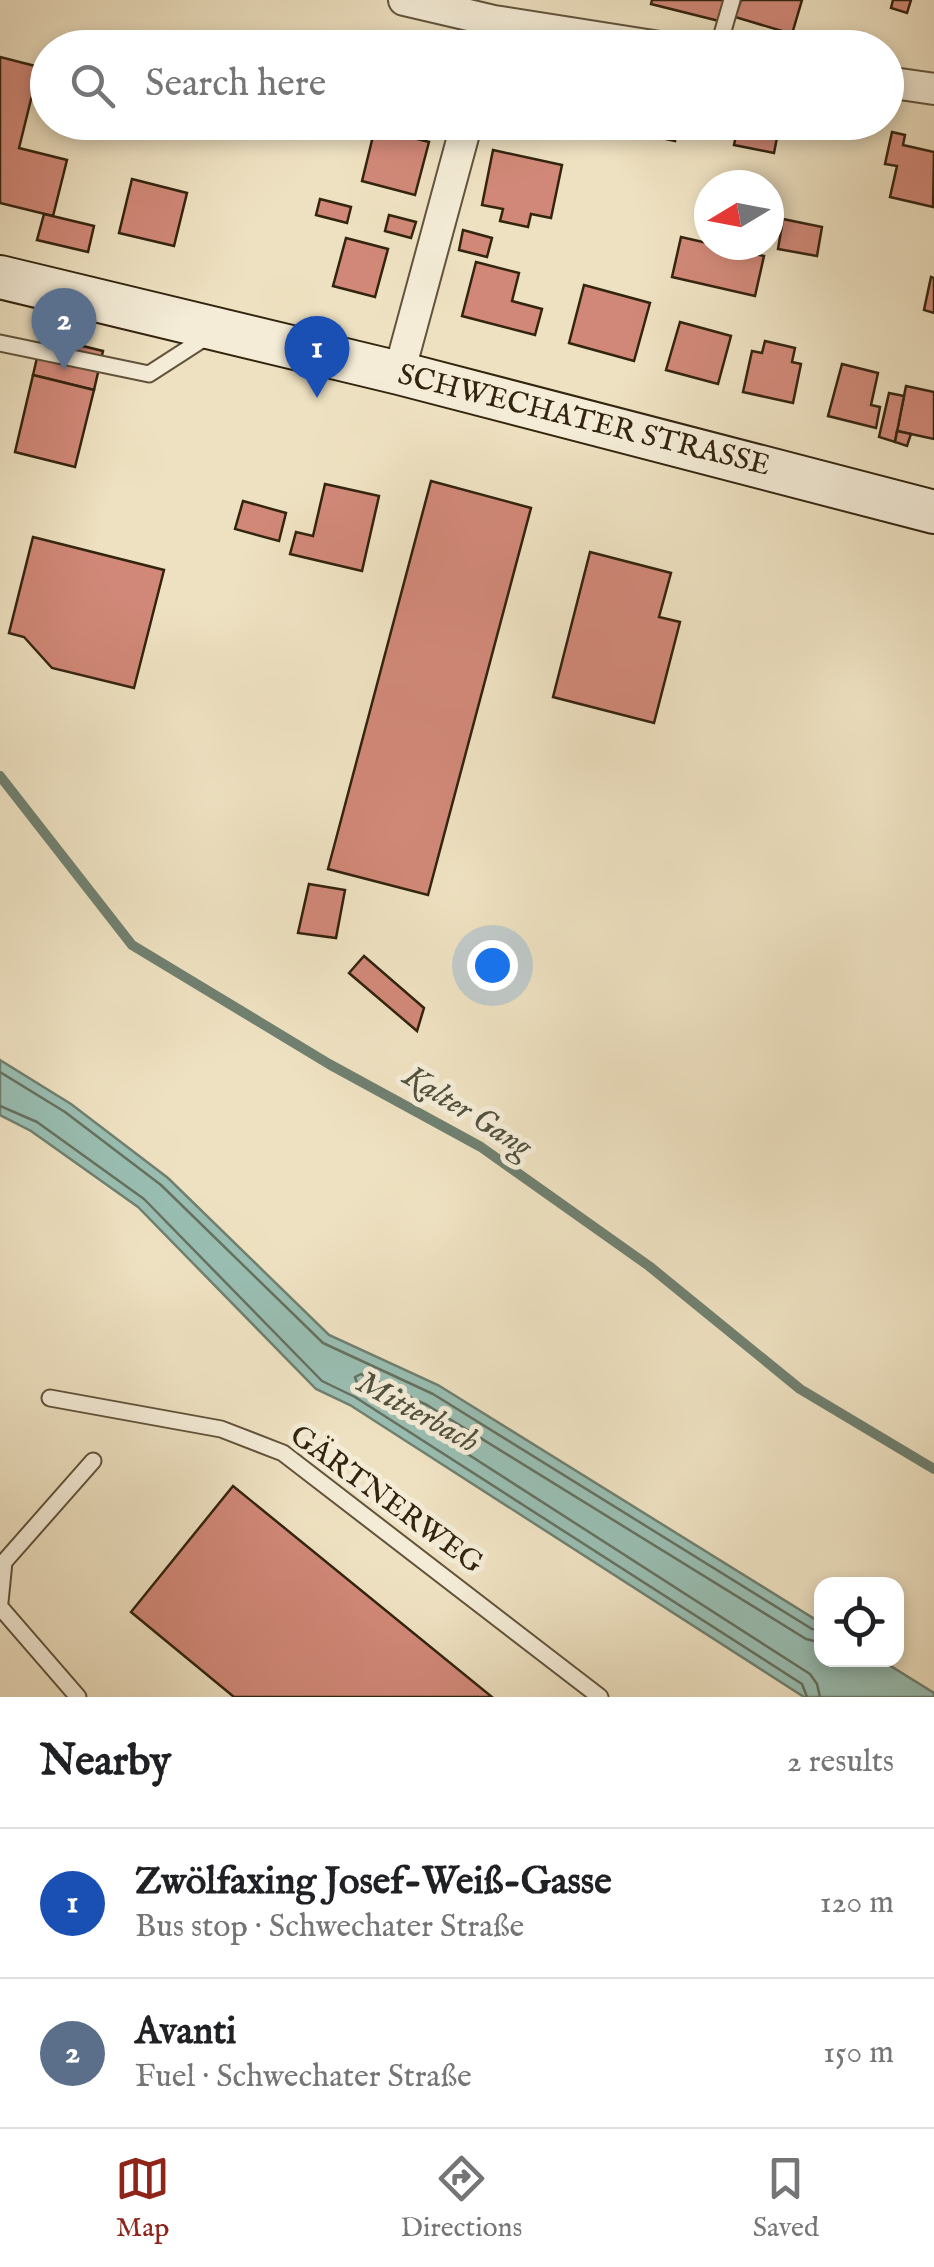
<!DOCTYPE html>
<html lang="en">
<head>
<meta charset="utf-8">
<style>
  body { margin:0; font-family:"IM FELL English",serif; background:#f2f2f2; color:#202124 }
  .controls { position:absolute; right:30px; bottom:30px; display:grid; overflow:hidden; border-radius:20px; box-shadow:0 5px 15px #0003 }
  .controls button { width:90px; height:90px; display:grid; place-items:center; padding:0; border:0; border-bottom:2px solid #e0e0e0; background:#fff; color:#202124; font:50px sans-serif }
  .compass { position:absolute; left:694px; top:170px; width:90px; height:90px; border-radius:50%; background:#fff; box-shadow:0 5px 15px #0003; rotate:260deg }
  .you { position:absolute; left:492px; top:965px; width:35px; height:35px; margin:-25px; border:8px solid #fff; border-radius:50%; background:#1a73e8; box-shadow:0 0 0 15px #1a73e833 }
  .badge { display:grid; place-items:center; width:65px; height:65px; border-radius:50%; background:#8f2418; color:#fff; font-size:32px; font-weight:700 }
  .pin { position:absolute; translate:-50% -82px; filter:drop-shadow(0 2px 5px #0008) }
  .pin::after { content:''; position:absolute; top:52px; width:35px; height:30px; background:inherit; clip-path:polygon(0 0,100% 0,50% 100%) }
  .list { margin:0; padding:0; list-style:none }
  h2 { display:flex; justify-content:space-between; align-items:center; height:130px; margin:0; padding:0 40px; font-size:42px }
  h2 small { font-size:32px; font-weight:400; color:#757577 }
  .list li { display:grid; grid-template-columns:65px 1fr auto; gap:30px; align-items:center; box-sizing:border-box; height:150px; padding:0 40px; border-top:2px solid #e0e0e0 }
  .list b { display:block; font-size:38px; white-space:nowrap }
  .list p { margin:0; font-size:32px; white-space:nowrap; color:#757577 }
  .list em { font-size:32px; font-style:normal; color:#757577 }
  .icon { flex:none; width:55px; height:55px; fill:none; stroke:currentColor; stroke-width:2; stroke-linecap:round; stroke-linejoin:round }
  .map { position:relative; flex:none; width:934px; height:1697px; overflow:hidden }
  .search { position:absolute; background:#fff; box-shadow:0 5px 15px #0003; left:30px; right:30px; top:30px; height:110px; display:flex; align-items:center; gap:25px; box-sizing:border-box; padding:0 35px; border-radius:55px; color:#757577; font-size:38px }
  .sheet { height:430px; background:#fff }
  nav { display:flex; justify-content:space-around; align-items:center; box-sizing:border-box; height:140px; border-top:2px solid #e0e0e0; background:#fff; font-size:28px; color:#757577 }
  nav a { display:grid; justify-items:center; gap:5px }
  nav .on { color:#8f2418 }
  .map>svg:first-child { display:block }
  .water { fill:#99beb2; stroke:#708070; stroke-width:2.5 }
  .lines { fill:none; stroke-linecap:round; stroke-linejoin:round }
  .shore { stroke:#667160; stroke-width:2.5 }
  .stream { stroke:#708070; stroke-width:10 }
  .building { fill:#d18878; stroke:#33240e; stroke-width:2.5 }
  .service-casing { stroke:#62533b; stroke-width:19 }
  .minor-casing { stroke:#62533b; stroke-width:34 }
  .secondary-casing { stroke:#33240e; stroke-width:46 }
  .service { stroke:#f4ecd7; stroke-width:15 }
  .minor { stroke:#f4ecd7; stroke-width:30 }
  .secondary { stroke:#f4ecd7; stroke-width:42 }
  .labels { text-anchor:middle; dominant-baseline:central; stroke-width:10; stroke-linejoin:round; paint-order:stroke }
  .street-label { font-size:30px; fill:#33240e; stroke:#f4ecd7 }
  .water-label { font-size:32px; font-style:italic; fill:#52523f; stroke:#f4ecd7 }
</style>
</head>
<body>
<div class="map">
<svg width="934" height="1697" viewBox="0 0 934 1697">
  <rect width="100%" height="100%" fill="#eee1c1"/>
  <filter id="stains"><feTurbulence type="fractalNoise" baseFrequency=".002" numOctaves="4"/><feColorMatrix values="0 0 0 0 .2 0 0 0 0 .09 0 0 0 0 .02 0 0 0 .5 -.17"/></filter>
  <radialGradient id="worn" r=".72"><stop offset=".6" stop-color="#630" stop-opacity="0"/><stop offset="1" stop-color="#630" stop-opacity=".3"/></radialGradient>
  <polygon class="water" points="0,1060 71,1104 168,1178 329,1335 438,1385 821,1623 822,1660 881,1660 934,1693 934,1697 804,1697 350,1405 316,1389 138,1207 31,1131 0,1115"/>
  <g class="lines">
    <g class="shore">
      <polyline points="0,1072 65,1112 161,1185 323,1343 433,1394 812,1629 822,1630"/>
      <polyline points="0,1106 37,1122 144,1199 322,1381 355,1397 802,1684 807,1697"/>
      <polyline points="820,1697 817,1684 810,1674 357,1383 355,1377 361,1374 427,1405 806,1639 822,1643"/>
    </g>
    <polyline class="stream" points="0,776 132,945 329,1064 481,1147 649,1266 800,1389 934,1469"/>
  </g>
  <g class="building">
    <polygon points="652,0 725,0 719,21 651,4"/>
    <polygon points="741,0 802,0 792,34 735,17"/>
    <polygon points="893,0 911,0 907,13 891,8"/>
    <polygon points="0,57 39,67 19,148 67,160 53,216 0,203"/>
    <polygon points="508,122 560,122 557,136"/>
    <polygon points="620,122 697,122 694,138 676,134 675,141 619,129"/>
    <polygon points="739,122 780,122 774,153 734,145"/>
    <polygon points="375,128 429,142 415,195 362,181"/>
    <polygon points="892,132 905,135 903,145 934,152 933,207 890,197 897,166 885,164"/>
    <polygon points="493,150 562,165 551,218 531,214 528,227 500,221 503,209 482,205"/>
    <polygon points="132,179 187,193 174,246 119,233"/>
    <polygon points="320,199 351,207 347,223 316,215"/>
    <polygon points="44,214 94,226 88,252 37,240"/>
    <polygon points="389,215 416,222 411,238 385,231"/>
    <polygon points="783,219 822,227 817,256 778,249"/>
    <polygon points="463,230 492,238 487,257 459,250"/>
    <polygon points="681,237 764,256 755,296 672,277"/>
    <polygon points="346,238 388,249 375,297 333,286"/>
    <polygon points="476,262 519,273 512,301 542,309 535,335 462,316"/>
    <polygon points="931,277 934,278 934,313 924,310"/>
    <polygon points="584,285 650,303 634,361 569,343"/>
    <polygon points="680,322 731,336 718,384 666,370"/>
    <polygon points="42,336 103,351 94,390 33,375"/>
    <polygon points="765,341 795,348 792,362 801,364 793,403 743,392 752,351 762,353"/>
    <polygon points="842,364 878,373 871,405 880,407 876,428 828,416"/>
    <polygon points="33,375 94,390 75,467 15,452"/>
    <polygon points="906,386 934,392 934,439 897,431"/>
    <polygon points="889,393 904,396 895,442 879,437"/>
    <polygon points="897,431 911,434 907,446 895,442"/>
    <polygon points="431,481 531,508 428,895 328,869"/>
    <polygon points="325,484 379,496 362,571 290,554 296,532 313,536"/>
    <polygon points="243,501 286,513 279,541 235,529"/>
    <polygon points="33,537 164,570 134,688 52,668 24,637 9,633"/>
    <polygon points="590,552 671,573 659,617 680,622 654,723 553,697"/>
    <polygon points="309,884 345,890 336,938 298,933"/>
    <polygon points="364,956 424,1008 417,1031 349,973"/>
    <polygon points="233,1486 492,1697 234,1697 131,1612"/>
  </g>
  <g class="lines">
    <g class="service-casing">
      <g id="service">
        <polyline points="718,48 732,0"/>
        <polyline points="0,343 149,374 211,334"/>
        <polyline points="50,1398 221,1429 283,1453 600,1697"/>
        <polyline points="0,1602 4,1562 93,1461"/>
        <polyline points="0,1607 78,1697"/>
      </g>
    </g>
    <g class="minor-casing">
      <g id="minor">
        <polyline points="404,0 494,21 666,48"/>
        <polyline points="886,82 934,89"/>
        <polyline points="399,373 467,122"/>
      </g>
    </g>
    <g class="secondary-casing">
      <polyline id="secondary" points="0,277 399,373 934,512"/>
    </g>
    <use href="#service" class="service"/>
    <use href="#minor" class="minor"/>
    <use href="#secondary" class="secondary"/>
  </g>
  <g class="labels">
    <g class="street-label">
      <text transform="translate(584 421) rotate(14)">SCHWECHATER STRASSE</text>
      <text transform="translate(386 1500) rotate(36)">GÄRTNERWEG</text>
    </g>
    <g class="water-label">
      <text transform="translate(467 1112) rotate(32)">Kalter Gang</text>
      <text transform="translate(417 1413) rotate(29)">Mitterbach</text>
    </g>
  </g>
  <rect width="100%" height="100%" filter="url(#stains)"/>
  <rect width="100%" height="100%" fill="url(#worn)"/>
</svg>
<div class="controls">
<button><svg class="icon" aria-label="locate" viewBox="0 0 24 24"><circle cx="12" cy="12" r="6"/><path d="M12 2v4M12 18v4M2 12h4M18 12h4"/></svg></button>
</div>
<svg class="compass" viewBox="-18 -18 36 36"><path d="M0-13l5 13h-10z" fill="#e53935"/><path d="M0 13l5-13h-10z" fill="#757577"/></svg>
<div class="you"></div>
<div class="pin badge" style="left:317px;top:398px;background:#1a4fb4">1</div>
<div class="pin badge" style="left:64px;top:370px;background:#5c6f8a">2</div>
<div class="search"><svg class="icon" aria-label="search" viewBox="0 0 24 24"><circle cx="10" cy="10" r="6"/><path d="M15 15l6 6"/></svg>Search here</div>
</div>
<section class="sheet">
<h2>Nearby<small>2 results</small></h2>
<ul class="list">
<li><span class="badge" style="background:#1a4fb4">1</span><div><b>Zwölfaxing Josef-Weiß-Gasse</b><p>Bus stop · Schwechater Straße</p></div><em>120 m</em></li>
<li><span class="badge" style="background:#5c6f8a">2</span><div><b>Avanti</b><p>Fuel · Schwechater Straße</p></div><em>150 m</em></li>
</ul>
</section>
<nav>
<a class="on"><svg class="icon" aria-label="map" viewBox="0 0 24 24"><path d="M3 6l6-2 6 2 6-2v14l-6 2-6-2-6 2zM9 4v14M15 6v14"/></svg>Map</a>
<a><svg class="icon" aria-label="directions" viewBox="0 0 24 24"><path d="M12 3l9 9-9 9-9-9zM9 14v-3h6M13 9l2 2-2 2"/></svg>Directions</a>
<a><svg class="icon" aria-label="saved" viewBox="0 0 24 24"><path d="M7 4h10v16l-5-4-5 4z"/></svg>Saved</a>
</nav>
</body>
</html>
